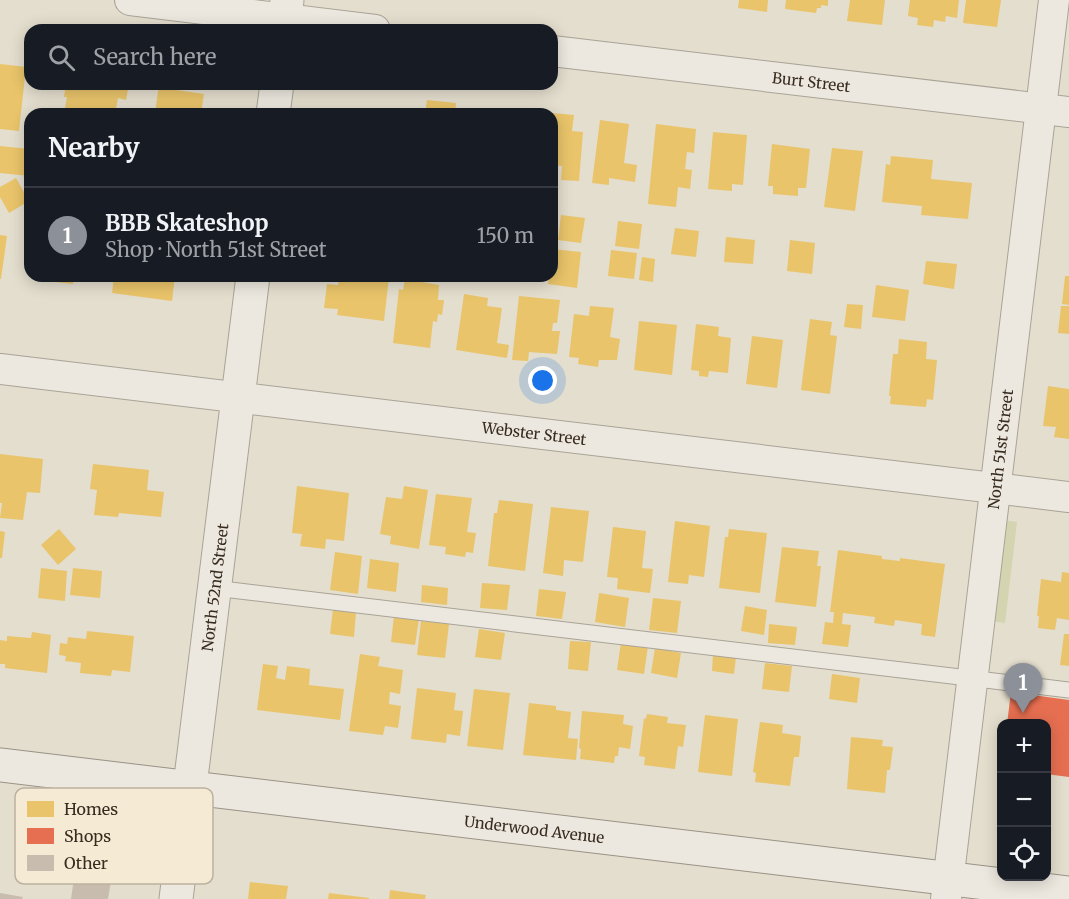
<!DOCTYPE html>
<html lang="en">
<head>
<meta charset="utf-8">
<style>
  body { margin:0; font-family:Merriweather,serif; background:#20242c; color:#f1f3f6 }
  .controls { position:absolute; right:18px; bottom:18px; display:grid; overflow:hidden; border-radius:12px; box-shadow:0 3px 15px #0003 }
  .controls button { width:54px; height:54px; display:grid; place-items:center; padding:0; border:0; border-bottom:2px solid #363941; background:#171b24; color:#f1f3f6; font:30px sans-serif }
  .you { position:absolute; left:543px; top:381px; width:21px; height:21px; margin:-15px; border:4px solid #fff; border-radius:50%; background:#1a73e8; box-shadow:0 0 0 9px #1a73e833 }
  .badge { display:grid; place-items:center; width:39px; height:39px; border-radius:50%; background:#8c9099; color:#fff; font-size:20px; font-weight:700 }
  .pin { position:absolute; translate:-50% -50px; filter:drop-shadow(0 2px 3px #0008) }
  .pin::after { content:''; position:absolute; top:32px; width:21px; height:18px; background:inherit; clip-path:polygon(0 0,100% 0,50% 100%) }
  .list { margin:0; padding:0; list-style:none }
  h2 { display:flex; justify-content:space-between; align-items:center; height:78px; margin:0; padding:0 24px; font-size:26px }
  h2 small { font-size:20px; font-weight:400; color:#9ea1a6 }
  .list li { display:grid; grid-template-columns:39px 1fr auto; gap:18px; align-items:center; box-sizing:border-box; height:96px; padding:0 24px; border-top:2px solid #363941 }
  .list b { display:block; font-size:22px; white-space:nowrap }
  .list p { margin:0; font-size:20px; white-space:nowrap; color:#9ea1a6 }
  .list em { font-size:20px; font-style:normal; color:#9ea1a6 }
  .icon { flex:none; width:33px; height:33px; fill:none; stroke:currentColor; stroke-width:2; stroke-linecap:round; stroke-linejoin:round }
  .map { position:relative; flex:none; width:1069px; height:899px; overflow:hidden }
  .search { position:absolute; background:#171b24; box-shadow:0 3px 15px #0003; left:24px; top:24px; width:534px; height:66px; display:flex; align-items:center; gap:15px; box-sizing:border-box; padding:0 21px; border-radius:18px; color:#9ea1a6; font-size:22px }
  .panel { position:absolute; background:#171b24; box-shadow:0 3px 15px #0003; left:24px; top:108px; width:534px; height:174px; border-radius:18px }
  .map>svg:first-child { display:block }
  .green { fill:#d4d4b0 }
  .homes { fill:#e9c46a }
  .shops { fill:#e76f51 }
  .building { fill:#c8bcaf }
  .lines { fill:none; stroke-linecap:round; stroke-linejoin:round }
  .service-casing { stroke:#a9a397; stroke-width:17 }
  .minor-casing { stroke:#a9a397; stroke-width:32 }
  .tertiary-casing { stroke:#a9a397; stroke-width:35 }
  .secondary-casing { stroke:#999286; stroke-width:35 }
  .service { stroke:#ece8df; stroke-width:15 }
  .minor { stroke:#ece8df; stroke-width:30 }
  .tertiary { stroke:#ece8df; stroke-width:33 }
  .secondary { stroke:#ece8df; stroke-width:33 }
  .labels { text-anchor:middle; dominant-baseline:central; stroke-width:6; stroke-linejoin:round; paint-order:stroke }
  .street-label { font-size:15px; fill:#382b1f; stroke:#f5ebd4 }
  .key { fill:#f5ebd4; stroke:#bcb19e; stroke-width:1.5 }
  .key-label { font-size:16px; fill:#382b1f }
</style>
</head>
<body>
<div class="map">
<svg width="1069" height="899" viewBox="0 0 1069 899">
  <rect width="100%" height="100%" fill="#e4dece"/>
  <polygon class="green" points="1003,520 1017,522 1005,623 990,621"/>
  <g class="homes">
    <polygon points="739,0 768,0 767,12 738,8"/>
    <polygon points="786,0 828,0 828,6 821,5 821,8 817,8 816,13 785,9"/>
    <polygon points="850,0 885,0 882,25 847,21"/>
    <polygon points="910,0 959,0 957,18 946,16 945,22 934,20 933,27 917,25 918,18 908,16"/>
    <polygon points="966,0 1001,0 997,27 963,23"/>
    <polygon points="0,64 26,67 19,131 0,129"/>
    <polygon points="66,84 129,84 126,100 118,98 115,114 64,114 67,97 64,97"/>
    <polygon points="159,84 176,84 176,90 204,94 201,114 155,114"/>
    <polygon points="427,100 456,103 455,114 425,114"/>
    <polygon points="365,109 383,111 382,114 365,114"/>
    <polygon points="552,113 574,115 572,131 583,132 579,181 561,180 562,166 552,165"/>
    <polygon points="600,120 629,124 624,163 637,165 635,182 609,178 609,185 592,183"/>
    <polygon points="656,124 696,129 694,153 687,152 685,169 692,170 690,189 678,187 676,207 648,204"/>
    <polygon points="713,132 747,135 743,185 732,184 732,191 708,189"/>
    <polygon points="772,144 810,149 806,188 798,188 798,196 773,194 773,186 768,186"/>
    <polygon points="0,146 30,149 30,176 0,173"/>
    <polygon points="832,148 863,151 855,211 824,207"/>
    <polygon points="891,156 933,160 931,179 972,183 968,219 921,215 922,206 882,202 886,164 890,165"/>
    <polygon points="16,178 29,201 9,213 0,197 0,187"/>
    <polygon points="561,215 585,218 581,243 558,240"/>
    <polygon points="618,221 642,224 639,249 615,246"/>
    <polygon points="675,228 699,231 696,257 671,254"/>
    <polygon points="0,235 7,236 1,279 0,279"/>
    <polygon points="726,237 755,240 753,264 724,262"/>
    <polygon points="790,240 815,243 812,274 787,271"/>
    <polygon points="552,249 581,252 577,288 548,284 549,276 552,276"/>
    <polygon points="611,250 637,253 634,279 608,276"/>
    <polygon points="642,257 655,259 653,282 639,280"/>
    <polygon points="926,261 957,264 954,289 923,284"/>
    <polygon points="37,276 86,276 86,281 73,280 73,284 36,280"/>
    <polygon points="114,276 175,276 172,301 112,293"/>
    <polygon points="370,276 389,277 384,321 337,315 338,309 324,308 327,284 338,285 339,278 369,282"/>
    <polygon points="1065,276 1069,276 1069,305 1062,304"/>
    <polygon points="405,279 439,285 438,300 444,300 442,315 438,314 437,322 433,321 430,348 393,343 399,289 403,290"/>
    <polygon points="876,285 909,290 905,321 872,317"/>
    <polygon points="464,294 488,298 487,306 502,308 497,343 509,345 507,358 456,350"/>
    <polygon points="519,296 560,300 557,323 553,323 552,331 560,331 557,354 529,352 528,361 512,360"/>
    <polygon points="847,304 863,305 861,329 844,327"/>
    <polygon points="590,306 614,308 610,337 620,339 617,360 599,360 598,367 578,364 579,358 569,357 574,314 589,316"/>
    <polygon points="1061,306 1069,306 1069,334 1058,333"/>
    <polygon points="810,319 832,322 830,335 837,336 830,394 801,390"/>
    <polygon points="639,321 677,325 672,375 634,370"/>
    <polygon points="696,324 719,327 718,336 731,338 728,373 709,371 708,377 699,376 699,371 691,370"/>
    <polygon points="752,336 783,340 777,388 746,384"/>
    <polygon points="899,339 927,342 926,359 937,360 933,400 927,399 926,407 890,404 891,396 889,396 893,354 898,354"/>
    <polygon points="1048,386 1069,389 1069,439 1054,437 1056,427 1043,426"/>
    <polygon points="0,454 43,459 40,493 27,492 23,520 0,518 2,503 0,503"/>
    <polygon points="93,464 149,470 147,490 164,492 161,517 119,513 118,517 94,515 97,490 90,489"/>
    <polygon points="297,486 349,493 344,541 326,539 325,549 300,546 302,534 292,533"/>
    <polygon points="404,486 428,490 419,549 390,544 391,536 380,534 386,497 402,499"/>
    <polygon points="436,494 472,498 467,532 476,533 473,553 466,552 465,557 445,554 446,547 429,545"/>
    <polygon points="499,500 533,504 525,571 488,566 494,513 497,513"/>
    <polygon points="551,507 589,511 583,562 564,560 563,576 543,573"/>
    <polygon points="675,521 710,526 704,577 689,575 688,584 668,582"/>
    <polygon points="613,527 646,531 642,568 653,569 650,593 617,589 618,578 607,577"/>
    <polygon points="59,529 76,549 58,565 41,545"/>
    <polygon points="729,529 767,533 760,593 719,588 725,537 728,537"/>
    <polygon points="0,531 5,532 2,558 0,558"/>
    <polygon points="782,547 819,551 817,566 821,566 816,607 775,602"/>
    <polygon points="838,550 882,556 882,559 900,561 900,558 945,564 935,637 921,635 922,624 895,620 894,626 874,623 875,617 843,613 842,624 851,625 848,647 822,644 825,622 833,623 834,612 830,612"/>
    <polygon points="335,552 362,556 358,594 330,590"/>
    <polygon points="370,559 399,563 396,592 367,588"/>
    <polygon points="41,568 67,571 65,601 38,598"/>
    <polygon points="73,568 102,571 100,598 70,595"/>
    <polygon points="1062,572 1069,573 1069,620 1057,618 1055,630 1038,628 1039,616 1037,616 1041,579 1061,582"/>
    <polygon points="482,583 510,585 507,610 480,608"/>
    <polygon points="422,585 448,588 447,605 421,602"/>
    <polygon points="539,589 566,592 562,619 536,616"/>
    <polygon points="599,593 629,598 625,627 595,622"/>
    <polygon points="653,598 681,601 677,633 649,630"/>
    <polygon points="745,606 767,610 764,635 741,631"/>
    <polygon points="333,609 356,612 354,637 330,634"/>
    <polygon points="394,616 419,619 415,645 391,642"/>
    <polygon points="421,621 449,624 445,658 417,655"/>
    <polygon points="769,624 797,627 795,645 768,643"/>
    <polygon points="479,629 505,633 501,660 475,657"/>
    <polygon points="87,631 134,636 130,672 112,670 111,676 80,673 81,663 65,661 66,656 59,655 60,643 67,644 68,637 86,639"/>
    <polygon points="32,632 51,635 47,673 5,668 5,664 0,664 0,640 7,641 7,636 31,638"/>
    <polygon points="1064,634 1069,634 1069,666 1060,665"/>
    <polygon points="570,641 591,642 588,671 568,669"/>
    <polygon points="621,642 648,646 644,674 617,670"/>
    <polygon points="655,648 681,653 677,678 651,673"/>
    <polygon points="360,654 380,657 378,666 403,670 400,694 390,692 389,704 401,706 398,728 385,726 383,735 349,731"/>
    <polygon points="713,654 736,657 734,674 712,671"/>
    <polygon points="765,663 792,666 789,692 762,689"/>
    <polygon points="263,664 278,666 276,678 285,680 287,666 310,669 309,685 344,689 340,720 257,710"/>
    <polygon points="832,674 860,678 857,703 829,699"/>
    <polygon points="417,688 456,693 454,710 463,711 460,736 447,734 446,743 411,739"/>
    <polygon points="474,689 510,693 503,750 467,746"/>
    <polygon points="529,703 556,706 556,710 571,712 568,738 578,739 576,760 523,755"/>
    <polygon points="582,711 624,715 623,724 633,726 630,749 619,747 618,756 615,756 614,763 580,759 581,749 579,748"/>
    <polygon points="647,714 668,717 667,723 686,725 683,747 678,746 675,769 644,765 645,757 639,756 644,718 646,719"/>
    <polygon points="705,715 738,719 732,776 698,772"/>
    <polygon points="760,722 783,725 782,733 801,736 799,757 794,757 790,786 755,782 756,773 753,772"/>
    <polygon points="851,737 883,740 882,746 893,747 890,770 887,770 885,793 847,789"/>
    <polygon points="250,882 288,886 286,899 248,899"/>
    <polygon points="390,890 426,895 425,899 389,899"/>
    <polygon points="329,893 369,898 369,899 328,899"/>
  </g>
  <polygon class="shops" points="1011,692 1069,700 1069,777 1046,774 1046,724 1007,724"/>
  <g class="building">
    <polygon points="77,857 114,863 108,899 71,899"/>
    <polygon points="0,893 23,897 22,899 0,899"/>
  </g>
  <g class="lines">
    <g class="service-casing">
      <polyline id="service" points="214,588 1069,690"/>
    </g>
    <g class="minor-casing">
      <g id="minor">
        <polyline points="130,0 375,30"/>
        <path id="s1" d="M 552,51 L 1069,112"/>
        <path id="s2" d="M 0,369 L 1069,497"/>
        <path id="s3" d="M 946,899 L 1054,0"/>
      </g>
    </g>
    <g class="tertiary-casing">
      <g id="tertiary">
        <polyline points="284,30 287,0"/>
        <polyline points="273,114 277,84"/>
        <path id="s4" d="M 176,899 L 253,276"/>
      </g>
    </g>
    <g class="secondary-casing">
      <g id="secondary">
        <path id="s5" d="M 0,765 L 1069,893"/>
      </g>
    </g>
    <use href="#service" class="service"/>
    <use href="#minor" class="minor"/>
    <use href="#tertiary" class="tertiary"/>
    <use href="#secondary" class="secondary"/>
  </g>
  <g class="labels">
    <g class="street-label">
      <text stroke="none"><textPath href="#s1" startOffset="261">Burt Street</textPath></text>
      <text stroke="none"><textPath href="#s2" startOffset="538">Webster Street</textPath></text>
      <text stroke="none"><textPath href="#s3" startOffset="453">North 51st Street</textPath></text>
      <text stroke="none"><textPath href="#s4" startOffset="314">North 52nd Street</textPath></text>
      <text stroke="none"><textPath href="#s5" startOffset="538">Underwood Avenue</textPath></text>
    </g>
  </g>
  <rect x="15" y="788" width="198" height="96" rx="9" class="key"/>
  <rect x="27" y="801" width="27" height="16" fill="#e9c46a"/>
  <rect x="27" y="828" width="27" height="16" fill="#e76f51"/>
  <rect x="27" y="855" width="27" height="16" fill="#c8bcaf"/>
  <g class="key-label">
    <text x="64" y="815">Homes</text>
    <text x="64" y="842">Shops</text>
    <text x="64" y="869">Other</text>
  </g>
</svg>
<div class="controls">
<button>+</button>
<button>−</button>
<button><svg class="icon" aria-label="locate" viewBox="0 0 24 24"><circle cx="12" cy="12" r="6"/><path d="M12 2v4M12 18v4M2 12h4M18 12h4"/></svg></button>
</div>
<div class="you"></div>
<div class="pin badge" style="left:1023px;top:713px">1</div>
<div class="search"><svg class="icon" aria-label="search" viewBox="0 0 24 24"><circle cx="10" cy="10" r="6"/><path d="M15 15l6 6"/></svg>Search here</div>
<section class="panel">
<h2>Nearby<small></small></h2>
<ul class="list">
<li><span class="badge">1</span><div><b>BBB Skateshop</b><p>Shop · North 51st Street</p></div><em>150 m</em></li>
</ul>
</section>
</div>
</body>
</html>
